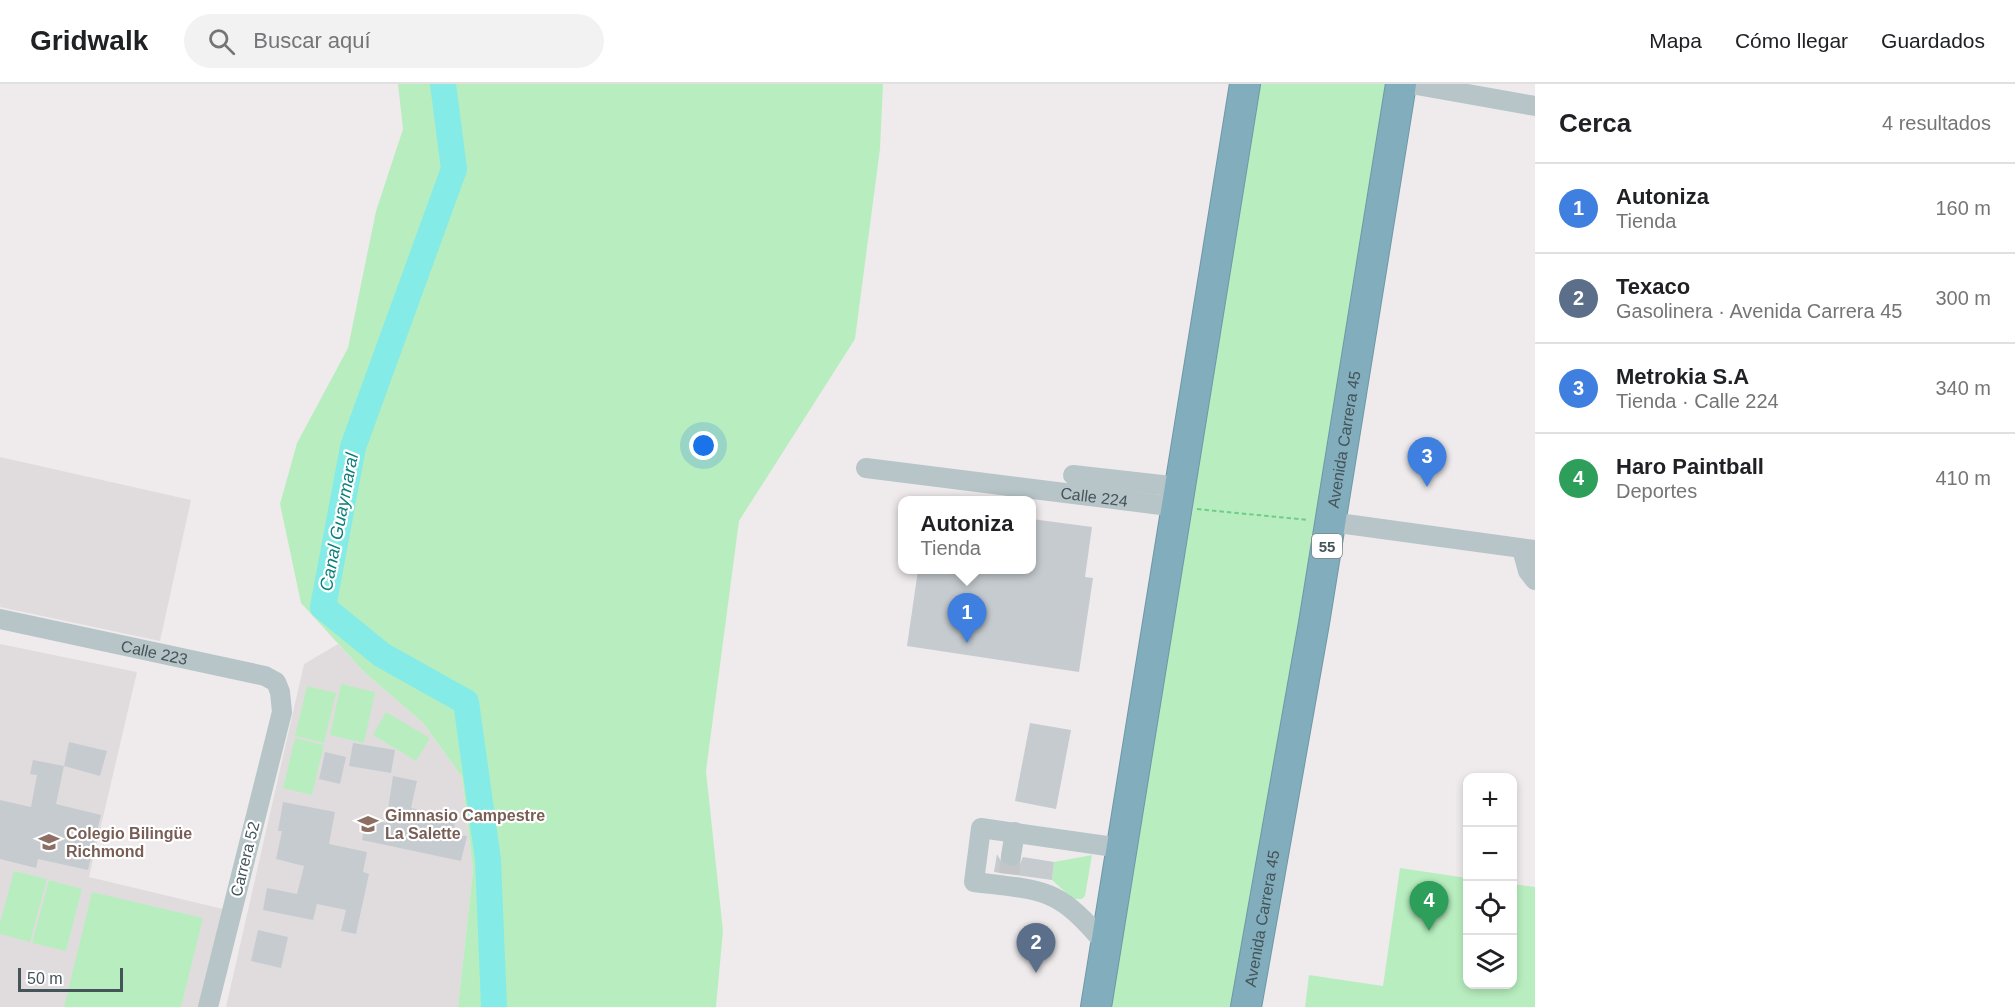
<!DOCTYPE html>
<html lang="es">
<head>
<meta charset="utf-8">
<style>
  body { margin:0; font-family:Arial,sans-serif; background:#f2f2f2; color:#202124 }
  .controls { position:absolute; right:18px; bottom:18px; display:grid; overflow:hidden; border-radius:12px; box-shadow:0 3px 9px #0003 }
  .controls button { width:54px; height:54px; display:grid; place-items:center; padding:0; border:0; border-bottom:2px solid #e0e0e0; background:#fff; color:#202124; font:30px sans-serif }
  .scale { position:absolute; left:18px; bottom:15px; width:105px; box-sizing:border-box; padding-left:6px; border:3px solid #445459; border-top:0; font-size:16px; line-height:21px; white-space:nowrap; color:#445459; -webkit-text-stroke:4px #fff; paint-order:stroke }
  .you { position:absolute; left:704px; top:362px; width:21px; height:21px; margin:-15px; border:4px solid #fff; border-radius:50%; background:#1a73e8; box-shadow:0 0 0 9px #1a73e833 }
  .badge { display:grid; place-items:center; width:39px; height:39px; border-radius:50%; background:#1c5a77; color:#fff; font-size:20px; font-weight:700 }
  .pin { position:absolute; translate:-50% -50px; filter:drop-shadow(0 2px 3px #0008) }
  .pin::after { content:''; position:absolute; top:32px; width:21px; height:18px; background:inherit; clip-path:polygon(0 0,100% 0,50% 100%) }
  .popup { position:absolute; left:898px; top:412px; width:138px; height:78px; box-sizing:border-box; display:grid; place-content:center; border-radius:12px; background:#fff; filter:drop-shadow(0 2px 4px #0005); font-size:20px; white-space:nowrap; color:#757577 }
  .popup b { font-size:22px; color:#202124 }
  .popup::after { content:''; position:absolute; left:50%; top:100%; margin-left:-12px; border:12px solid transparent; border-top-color:#fff }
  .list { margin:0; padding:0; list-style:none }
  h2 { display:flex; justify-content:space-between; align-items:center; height:78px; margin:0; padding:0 24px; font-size:26px }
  h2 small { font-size:20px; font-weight:400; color:#757577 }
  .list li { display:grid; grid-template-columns:39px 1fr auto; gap:18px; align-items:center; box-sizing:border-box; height:90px; padding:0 24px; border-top:2px solid #e0e0e0 }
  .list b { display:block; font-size:22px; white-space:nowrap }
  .list p { margin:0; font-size:20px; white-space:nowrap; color:#757577 }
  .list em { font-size:20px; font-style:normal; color:#757577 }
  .icon { flex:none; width:33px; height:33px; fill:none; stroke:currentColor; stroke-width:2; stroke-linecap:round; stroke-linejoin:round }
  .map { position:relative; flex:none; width:1535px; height:923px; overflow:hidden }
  header { display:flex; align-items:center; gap:36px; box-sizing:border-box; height:84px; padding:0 30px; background:#fff; border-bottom:2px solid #e0e0e0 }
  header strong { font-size:28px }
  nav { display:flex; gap:33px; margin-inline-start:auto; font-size:21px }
  .search { width:420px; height:54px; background:#f2f2f2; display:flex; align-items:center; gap:15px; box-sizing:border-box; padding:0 21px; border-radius:33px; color:#757577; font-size:22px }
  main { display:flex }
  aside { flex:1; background:#fff }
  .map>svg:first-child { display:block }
  .education { fill:#e0dcde }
  .green { fill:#b8eebf }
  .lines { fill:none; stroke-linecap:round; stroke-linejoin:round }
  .river { stroke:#85ebe6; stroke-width:26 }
  .building { fill:#c5cbcf }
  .minor-tunnel { stroke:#c4c5c7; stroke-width:20; stroke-dasharray:20 10; stroke-linecap:butt }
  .highway-casing { stroke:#6e98a7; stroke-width:32 }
  .path { stroke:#70cc87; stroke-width:2; stroke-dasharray:4.5 3; stroke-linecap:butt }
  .minor { stroke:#b7c5c9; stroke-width:20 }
  .highway { stroke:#82adbc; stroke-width:30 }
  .labels { text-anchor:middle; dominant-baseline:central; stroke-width:4.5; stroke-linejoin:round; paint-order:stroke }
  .shield { fill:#fff; stroke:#7c878b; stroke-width:1.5 }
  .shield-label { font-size:15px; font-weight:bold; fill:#445459 }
  .street-label { font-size:16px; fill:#445459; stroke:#fff }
  .education-label { font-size:16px; font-weight:bold; fill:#785e54; stroke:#fff; text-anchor:start }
  .water-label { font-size:18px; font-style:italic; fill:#0c807b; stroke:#fff }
</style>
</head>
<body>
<header>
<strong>Gridwalk</strong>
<div class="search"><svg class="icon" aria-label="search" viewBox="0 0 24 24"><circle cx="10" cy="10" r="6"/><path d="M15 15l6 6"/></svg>Buscar aquí</div>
<nav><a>Mapa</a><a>Cómo llegar</a><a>Guardados</a></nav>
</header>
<main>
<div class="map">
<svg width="1535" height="923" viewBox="0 0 1535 923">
  <rect width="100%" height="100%" fill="#efebec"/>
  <g class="education">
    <polygon points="0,373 191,416 160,557 0,523"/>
    <polygon points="0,560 137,588 89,793 223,825 200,923 0,923"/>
    <polygon points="338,560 364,588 423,639 462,693 473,786 458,923 226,923 304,580"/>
  </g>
  <g class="green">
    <polygon points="398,0 883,0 880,65 855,255 739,437 706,687 723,847 716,923 458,923 473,786 462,693 423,639 364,588 301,519 280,420 297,359 348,264 376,127 403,45"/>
    <polygon points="1258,0 1389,0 1237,923 1108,923 1126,835 1182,464"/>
    <polygon points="341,600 375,608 364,659 330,651"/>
    <polygon points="307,602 336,609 324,659 295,652"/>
    <polygon points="386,628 430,654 416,677 373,651"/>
    <polygon points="295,654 324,661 312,711 283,704"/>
    <polygon points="1092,771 1085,812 1082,815 1073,815 1052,796 1054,778"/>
    <polygon points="1400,784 1467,794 1468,900 1512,900 1513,800 1535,803 1535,923 1305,923 1309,891 1383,902"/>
    <polygon points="14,787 47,795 30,858 0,850 0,839"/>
    <polygon points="49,796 82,805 66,867 32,859"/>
    <polygon points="92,808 203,834 181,923 64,923"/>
  </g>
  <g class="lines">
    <polyline class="river" points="443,0 454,85 353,363 323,523 382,571 466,618 488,776 494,923"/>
  </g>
  <g class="building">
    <polygon points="1032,435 1092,443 1085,493 1093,494 1079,588 907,562 918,486 1032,486"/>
    <polygon points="1030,639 1071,646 1056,725 1015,717"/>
    <polygon points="69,658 107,667 100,692 64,682"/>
    <polygon points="353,659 395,666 391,689 349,682"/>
    <polygon points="325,668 346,673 340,700 319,695"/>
    <polygon points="33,676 64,682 56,720 101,731 88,786 38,775 36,784 0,775 0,716 31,723 37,691 30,690"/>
    <polygon points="393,692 417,697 411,724 456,734 453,750 467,752 461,777 362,756 366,735 386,739"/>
    <polygon points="283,718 335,728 329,760 367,768 363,788 369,790 356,850 341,847 346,826 317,820 313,836 263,826 267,804 297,810 304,782 276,775 282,747 278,747"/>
    <polygon points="997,770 1003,781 1010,784 1020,780 1023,773 1054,778 1052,796 994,788"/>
    <polygon points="258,846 288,853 281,884 251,877"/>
  </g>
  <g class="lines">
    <polyline class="minor-tunnel" points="1009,790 1011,772"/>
    <g class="highway-casing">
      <g id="highway">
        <polyline points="1096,923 1245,0"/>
        <path id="s3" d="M 1246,923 L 1314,539 L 1401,0"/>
      </g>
    </g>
    <polyline class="path" points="1197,425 1308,436"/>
    <g class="minor">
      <polyline points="1411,0 1535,22"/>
      <path id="s1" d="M 866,384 L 1177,423"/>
      <polyline points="1073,391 1180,403"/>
      <polyline points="1331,438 1535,466"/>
      <polyline points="1522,465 1528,487 1535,496"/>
      <path id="s2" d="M 0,535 L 265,592 L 276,598 L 280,608 L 282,628 L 208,923"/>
      <polyline points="1011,772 1015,748"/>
      <path d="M 1106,861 C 1057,803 1047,807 974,798 L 981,744 L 1121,764"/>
    </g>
    <use href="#highway" class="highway"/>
  </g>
  <defs>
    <g id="school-bare" transform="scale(1.62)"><path d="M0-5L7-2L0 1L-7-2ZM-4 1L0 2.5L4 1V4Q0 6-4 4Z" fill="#8d6e63" stroke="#fff" stroke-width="2.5" paint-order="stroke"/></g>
  </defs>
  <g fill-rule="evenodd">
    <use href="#school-bare" x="368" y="740"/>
    <use href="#school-bare" x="49" y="758"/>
  </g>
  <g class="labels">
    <rect class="shield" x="1312" y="450" width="30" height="24" rx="4.5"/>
    <g class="shield-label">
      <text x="1327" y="462">55</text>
    </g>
    <g class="street-label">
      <text stroke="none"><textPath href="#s3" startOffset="576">Avenida Carrera 45</textPath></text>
      <text stroke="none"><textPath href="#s1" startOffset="230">Calle 224</textPath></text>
      <text stroke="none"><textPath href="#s2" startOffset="158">Calle 223</textPath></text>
      <text transform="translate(245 775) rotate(-76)">Carrera 52</text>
      <text stroke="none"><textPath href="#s3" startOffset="90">Avenida Carrera 45</textPath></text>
    </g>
    <g class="education-label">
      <text x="385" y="731">Gimnasio Campestre<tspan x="385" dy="18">La Salette</tspan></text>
      <text x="66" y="749">Colegio Bilingüe<tspan x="66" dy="18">Richmond</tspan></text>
    </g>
    <g class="water-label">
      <text transform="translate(339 438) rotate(-79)">Canal Guaymaral</text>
    </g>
  </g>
</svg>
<div class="controls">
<button>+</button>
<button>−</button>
<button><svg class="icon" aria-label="locate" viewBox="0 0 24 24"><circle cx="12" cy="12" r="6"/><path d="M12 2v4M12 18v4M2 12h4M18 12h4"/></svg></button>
<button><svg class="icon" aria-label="layers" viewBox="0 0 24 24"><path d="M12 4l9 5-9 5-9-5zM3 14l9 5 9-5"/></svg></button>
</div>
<div class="scale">50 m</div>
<div class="you"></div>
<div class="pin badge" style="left:967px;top:559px;background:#3f7fe0">1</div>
<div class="popup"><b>Autoniza</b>Tienda</div>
<div class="pin badge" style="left:1036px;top:889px;background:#5c6f8a">2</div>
<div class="pin badge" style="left:1427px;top:403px;background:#3f7fe0">3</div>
<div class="pin badge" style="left:1429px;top:847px;background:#2e9e5b">4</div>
</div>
<aside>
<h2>Cerca<small>4 resultados</small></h2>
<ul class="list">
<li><span class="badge" style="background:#3f7fe0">1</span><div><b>Autoniza</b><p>Tienda</p></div><em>160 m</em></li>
<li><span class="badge" style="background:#5c6f8a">2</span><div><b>Texaco</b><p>Gasolinera · Avenida Carrera 45</p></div><em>300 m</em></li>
<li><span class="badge" style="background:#3f7fe0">3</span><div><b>Metrokia S.A</b><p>Tienda · Calle 224</p></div><em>340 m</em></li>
<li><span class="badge" style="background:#2e9e5b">4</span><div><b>Haro Paintball</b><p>Deportes</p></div><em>410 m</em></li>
</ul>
</aside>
</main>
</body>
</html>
